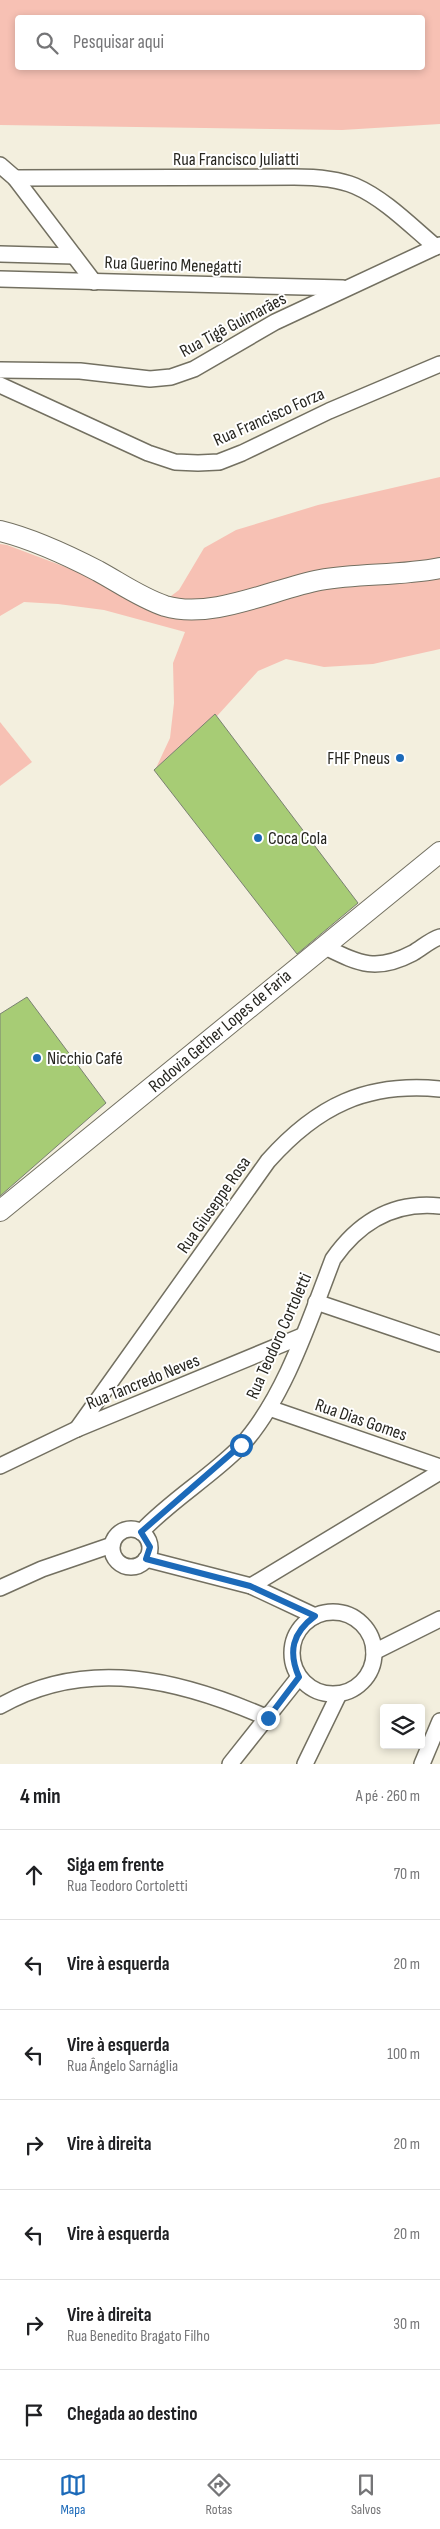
<!DOCTYPE html>
<html lang="pt">
<head>
<meta charset="utf-8">
<style>
  body { margin:0; font-family:"Sofia Sans Condensed",sans-serif; background:#f2f2f2; color:#202124 }
  .controls { position:absolute; right:15px; bottom:15px; display:grid; overflow:hidden; border-radius:5px; box-shadow:0 2px 8px #0003 }
  .controls button { width:45px; height:45px; display:grid; place-items:center; padding:0; border:0; border-bottom:1px solid #e0e0e0; background:#fff; color:#202124; font:25px sans-serif }
  .stop { position:absolute; width:15px; height:15px; margin:-11px; border:4px solid #1c6ab9; border-radius:50%; background:#fff }
  .stop.end { background:#1c6ab9; border-color:#fff; box-shadow:0 1px 5px #0008 }
  .list { margin:0; padding:0; list-style:none }
  h2 { display:flex; justify-content:space-between; align-items:center; height:65px; margin:0; padding:0 20px; font-size:21px }
  h2 small { font-size:16px; font-weight:400; color:#757577 }
  .list li { display:grid; grid-template-columns:32px 1fr auto; gap:15px; align-items:center; box-sizing:border-box; height:90px; padding:0 20px; border-top:1px solid #e0e0e0 }
  .list b { display:block; font-size:19px; white-space:nowrap }
  .list p { margin:0; font-size:16px; white-space:nowrap; color:#757577 }
  .list em { font-size:16px; font-style:normal; color:#757577 }
  .icon { flex:none; width:28px; height:28px; fill:none; stroke:currentColor; stroke-width:2; stroke-linecap:round; stroke-linejoin:round }
  .map { position:relative; flex:none; width:440px; height:1764px; overflow:hidden }
  .search { position:absolute; background:#fff; box-shadow:0 2px 8px #0003; left:15px; right:15px; top:15px; height:55px; display:flex; align-items:center; gap:12px; box-sizing:border-box; padding:0 18px; border-radius:5px; color:#757577; font-size:19px }
  .sheet { height:695px; background:#fff }
  nav { display:flex; justify-content:space-around; align-items:center; box-sizing:border-box; height:70px; border-top:1px solid #e0e0e0; background:#fff; font-size:14px; color:#757577 }
  nav a { display:grid; justify-items:center; gap:2px }
  nav .on { color:#1c6ab9 }
  .map>svg:first-child { display:block }
  .green { fill:#f7c1b4; fill-rule:evenodd }
  .building { fill:#a7cc75; stroke:#7a8172 }
  .lines { fill:none; stroke-linecap:round; stroke-linejoin:round }
  .street-casing { stroke:#737061; stroke-width:18 }
  .secondary-casing { stroke:#737061; stroke-width:22 }
  .street { stroke:#fff; stroke-width:15 }
  .secondary { stroke:#fff; stroke-width:20 }
  .route { stroke:#1c6ab9; stroke-width:6 }
  .poi-dot { fill:#1c6ab9; stroke:#fff; stroke-width:2 }
  .labels { text-anchor:middle; dominant-baseline:central; stroke-width:4; stroke-linejoin:round; paint-order:stroke }
  .street-label { font-size:18px; fill:#272620; stroke:#fff }
  .poi-label { font-size:18px; fill:#272620; stroke:#fff; text-anchor:start }
</style>
</head>
<body>
<div class="map">
<svg width="440" height="1764" viewBox="0 0 440 1764">
  <rect width="100%" height="100%" fill="#f3efde"/>
  <g class="green">
    <path d="M 0,0 L 440,0 L 440,124 L 342,130 L 0,125 ZM 18,18 L 422,18 L 422,68 L 18,68 Z"/>
    <polygon points="440,477 440,649 373,664 324,667 286,659 258,671 207,727 156,768 170,738 174,703 173,663 185,632 104,610 58,604 24,602 0,616 0,544 7,545 116,586 158,606 179,590 204,548 236,530 318,505"/>
    <polygon points="0,722 32,762 0,786"/>
  </g>
  <g class="building">
    <polygon points="215,714 358,903 297,954 154,770"/>
    <polygon points="27,997 106,1103 0,1196 0,1014"/>
  </g>
  <g class="lines">
    <g class="street-casing">
      <g id="street">
        <polyline points="0,165 15,178 94,282"/>
        <path d="M 15,178 L 294,177 C 314,177 336,178 355,186 C 385,199 411,226 436,247"/>
        <polyline points="0,254 74,256"/>
        <polyline points="0,279 343,288"/>
        <polyline points="0,370 80,371 150,379 171,377 194,369 275,322 440,245"/>
        <polyline points="0,385 148,453 175,462 198,463 219,462 242,453 329,411 440,364"/>
        <path d="M 323,946 C 358,963 375,973 413,953 C 422,948 430,940 440,937"/>
        <polyline points="316,1302 440,1344"/>
        <polyline points="269,1408 440,1467"/>
        <path d="M 77,1429 L 268,1161 C 317,1106 366,1082 440,1089"/>
        <polyline points="0,1466 77,1429 302,1336"/>
        <circle cx="131" cy="1548" r="19"/>
        <path d="M 141,1532 C 171,1500 209,1478 240,1447 C 284,1400 310,1319 333,1259 C 359,1222 393,1201 440,1206"/>
        <polyline points="146,1559 251,1586 315,1616"/>
        <polyline points="251,1586 440,1472"/>
        <polyline points="0,1588 42,1569 112,1545"/>
        <circle cx="333" cy="1653" r="41"/>
        <polyline points="374,1652 440,1619"/>
        <path d="M 0,1706 C 88,1656 181,1680 268,1718"/>
        <polyline points="230,1764 299,1677"/>
        <polyline points="305,1764 339,1694"/>
        <polyline points="422,1764 440,1721"/>
      </g>
    </g>
    <g class="secondary-casing">
      <g id="secondary">
        <path d="M 0,531 C 33,539 67,555 98,571 C 120,583 141,598 165,606 C 212,620 273,589 320,580 C 360,573 400,576 440,568"/>
        <polyline points="0,1211 440,852"/>
      </g>
    </g>
    <use href="#street" class="street"/>
    <use href="#secondary" class="secondary"/>
  </g>
  <g class="lines">
    <path class="route" d="M 241,1445 L 141,1532 L 150,1547 L 146,1559 L 250,1586 L 315,1616 C 292,1633 288,1652 299,1677 L 268,1718"/>
  </g>
  <g class="poi-dot">
    <circle cx="400" cy="758" r="5"/>
    <circle cx="258" cy="838" r="5"/>
    <circle cx="37" cy="1058" r="5"/>
  </g>
  <g class="labels">
    <g class="street-label">
      <text x="236" y="159">Rua Francisco Juliatti</text>
      <text transform="translate(173 265) rotate(2)">Rua Guerino Menegatti</text>
      <text transform="translate(233 325) rotate(-28)">Rua Tigê Guimarães</text>
      <text transform="translate(269 417) rotate(-24)">Rua Francisco Forza</text>
      <text transform="translate(220 1031) rotate(-40)">Rodovia Gether Lopes de Faria</text>
      <text transform="translate(214 1205) rotate(-55)">Rua Giuseppe Rosa</text>
      <text transform="translate(279 1336) rotate(-66)">Rua Teodoro Cortoletti</text>
      <text transform="translate(143 1382) rotate(-22)">Rua Tancredo Neves</text>
      <text transform="translate(361 1420) rotate(19)">Rua Dias Gomes</text>
    </g>
    <g class="poi-label">
      <text x="390" y="758" text-anchor="end">FHF Pneus</text>
      <text x="268" y="838">Coca Cola</text>
      <text x="47" y="1058">Nicchio Café</text>
    </g>
  </g>
</svg>
<div class="controls">
<button><svg class="icon" aria-label="layers" viewBox="0 0 24 24"><path d="M12 4l9 5-9 5-9-5zM3 14l9 5 9-5"/></svg></button>
</div>
<div class="stop" style="left:241px;top:1445px"></div>
<div class="stop end" style="left:268px;top:1718px"></div>
<div class="search"><svg class="icon" aria-label="search" viewBox="0 0 24 24"><circle cx="10" cy="10" r="6"/><path d="M15 15l6 6"/></svg>Pesquisar aqui</div>
</div>
<section class="sheet">
<h2>4 min<small>A pé · 260 m</small></h2>
<ul class="list">
<li><svg class="icon" aria-label="ahead" viewBox="0 0 24 24"><path d="M12 20V5M6 11l6-6 6 6"/></svg><div><b>Siga em frente</b><p>Rua Teodoro Cortoletti</p></div><em>70 m</em></li>
<li><svg class="icon" aria-label="left" viewBox="0 0 24 24"><path d="M17 20v-9H6M10 6l-5 5 5 5"/></svg><div><b>Vire à esquerda</b></div><em>20 m</em></li>
<li><svg class="icon" aria-label="left" viewBox="0 0 24 24"><path d="M17 20v-9H6M10 6l-5 5 5 5"/></svg><div><b>Vire à esquerda</b><p>Rua Ângelo Sarnáglia</p></div><em>100 m</em></li>
<li><svg class="icon" aria-label="right" viewBox="0 0 24 24"><path d="M7 20v-9h11M14 6l5 5-5 5"/></svg><div><b>Vire à direita</b></div><em>20 m</em></li>
<li><svg class="icon" aria-label="left" viewBox="0 0 24 24"><path d="M17 20v-9H6M10 6l-5 5 5 5"/></svg><div><b>Vire à esquerda</b></div><em>20 m</em></li>
<li><svg class="icon" aria-label="right" viewBox="0 0 24 24"><path d="M7 20v-9h11M14 6l5 5-5 5"/></svg><div><b>Vire à direita</b><p>Rua Benedito Bragato Filho</p></div><em>30 m</em></li>
<li><svg class="icon" aria-label="arrive" viewBox="0 0 24 24"><path d="M6 21V4h12l-3 4 3 4H6"/></svg><div><b>Chegada ao destino</b></div></li>
</ul>
</section>
<nav>
<a class="on"><svg class="icon" aria-label="map" viewBox="0 0 24 24"><path d="M3 6l6-2 6 2 6-2v14l-6 2-6-2-6 2zM9 4v14M15 6v14"/></svg>Mapa</a>
<a><svg class="icon" aria-label="directions" viewBox="0 0 24 24"><path d="M12 3l9 9-9 9-9-9zM9 14v-3h6M13 9l2 2-2 2"/></svg>Rotas</a>
<a><svg class="icon" aria-label="saved" viewBox="0 0 24 24"><path d="M7 4h10v16l-5-4-5 4z"/></svg>Salvos</a>
</nav>
</body>
</html>
